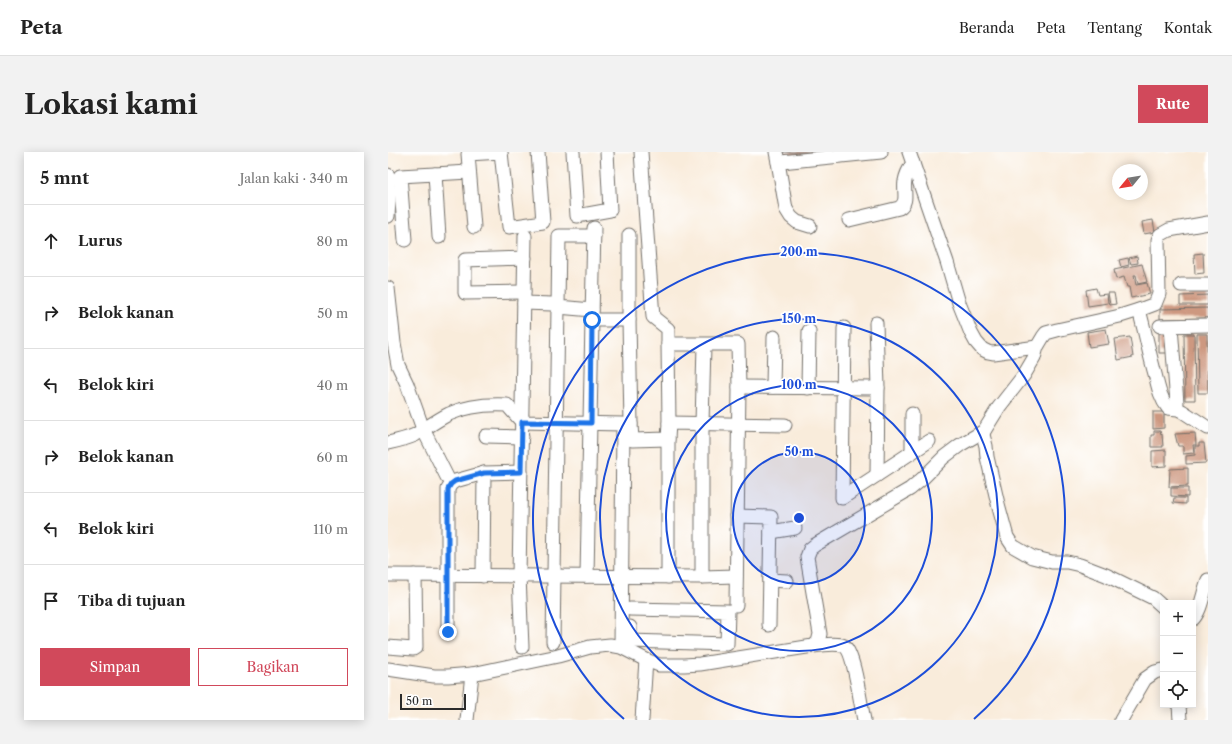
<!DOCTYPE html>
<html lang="id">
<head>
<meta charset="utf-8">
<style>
  body { margin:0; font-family:"Libre Caslon Text",serif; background:#f2f2f2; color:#222 }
  .controls { position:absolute; right:12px; bottom:12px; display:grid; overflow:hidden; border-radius:0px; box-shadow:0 2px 10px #0003 }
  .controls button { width:36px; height:36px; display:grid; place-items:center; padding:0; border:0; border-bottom:1px solid #e0e0e0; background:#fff; color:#222; font:20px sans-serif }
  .compass { position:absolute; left:724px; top:12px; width:36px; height:36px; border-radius:50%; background:#fff; box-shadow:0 2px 10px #0003; rotate:240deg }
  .scale { position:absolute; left:12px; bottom:10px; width:66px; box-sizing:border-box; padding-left:4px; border:2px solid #2b2b2b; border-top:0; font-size:11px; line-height:14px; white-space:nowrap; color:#2b2b2b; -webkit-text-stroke:3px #fff; paint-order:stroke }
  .stop { position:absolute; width:12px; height:12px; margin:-9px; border:3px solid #1a73e8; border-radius:50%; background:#fff }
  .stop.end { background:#1a73e8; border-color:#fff; box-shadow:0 1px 4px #0008 }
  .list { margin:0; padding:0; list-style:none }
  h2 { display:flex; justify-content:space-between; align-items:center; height:52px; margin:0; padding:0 16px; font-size:17px }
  h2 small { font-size:13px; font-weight:400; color:#767676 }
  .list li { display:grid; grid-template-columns:26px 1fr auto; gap:12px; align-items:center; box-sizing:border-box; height:72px; padding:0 16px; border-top:1px solid #e0e0e0 }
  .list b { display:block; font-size:15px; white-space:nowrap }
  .list em { font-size:13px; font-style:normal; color:#767676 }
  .actions { display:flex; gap:8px; padding:12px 16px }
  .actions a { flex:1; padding:9px 0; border:1px solid #d1495b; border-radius:0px; text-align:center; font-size:14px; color:#d1495b }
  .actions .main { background:#d1495b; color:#fff }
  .icon { flex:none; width:22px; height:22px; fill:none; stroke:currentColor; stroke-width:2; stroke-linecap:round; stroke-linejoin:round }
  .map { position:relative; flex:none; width:820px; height:568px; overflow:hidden; border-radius:0px }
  header { display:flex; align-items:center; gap:24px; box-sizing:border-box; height:56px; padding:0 20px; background:#fff; border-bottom:1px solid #e0e0e0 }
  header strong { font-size:19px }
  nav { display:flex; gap:22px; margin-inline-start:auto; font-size:14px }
  .intro { display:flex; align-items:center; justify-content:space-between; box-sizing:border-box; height:96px; padding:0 24px }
  h1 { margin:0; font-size:28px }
  .button { padding:10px 18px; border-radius:0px; background:#d1495b; color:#fff; font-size:14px; font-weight:700 }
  main { display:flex; gap:24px; padding:0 24px }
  aside { flex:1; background:#fff; border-radius:0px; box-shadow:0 2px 10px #0003 }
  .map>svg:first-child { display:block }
  .building { fill:#cd9880 }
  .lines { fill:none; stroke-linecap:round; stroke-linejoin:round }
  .minor-casing { stroke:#736f69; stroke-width:15 }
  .minor { stroke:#fff; stroke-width:13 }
  .route { stroke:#1a73e8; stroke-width:5 }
  .ring { fill:none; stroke:#1d4ed8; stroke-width:2 }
  .centre { fill:#1d4ed8; stroke:#fff; stroke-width:2 }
  .ring-label { font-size:12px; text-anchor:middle; font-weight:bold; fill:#1d4ed8; stroke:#fff; stroke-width:3.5; stroke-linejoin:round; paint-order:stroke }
</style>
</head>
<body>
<header>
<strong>Peta</strong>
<nav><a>Beranda</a><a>Peta</a><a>Tentang</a><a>Kontak</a></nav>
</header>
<div class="intro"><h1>Lokasi kami</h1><a class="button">Rute</a></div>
<main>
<aside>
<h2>5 mnt<small>Jalan kaki · 340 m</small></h2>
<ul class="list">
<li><svg class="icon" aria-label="ahead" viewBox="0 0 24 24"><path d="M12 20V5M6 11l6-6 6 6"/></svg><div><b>Lurus</b></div><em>80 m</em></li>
<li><svg class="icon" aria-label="right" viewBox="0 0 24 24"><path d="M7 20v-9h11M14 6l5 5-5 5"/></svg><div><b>Belok kanan</b></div><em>50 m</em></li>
<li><svg class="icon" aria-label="left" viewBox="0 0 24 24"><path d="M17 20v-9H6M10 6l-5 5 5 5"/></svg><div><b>Belok kiri</b></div><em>40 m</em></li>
<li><svg class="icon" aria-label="right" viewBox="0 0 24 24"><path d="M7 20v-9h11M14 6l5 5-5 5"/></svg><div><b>Belok kanan</b></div><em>60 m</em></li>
<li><svg class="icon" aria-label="left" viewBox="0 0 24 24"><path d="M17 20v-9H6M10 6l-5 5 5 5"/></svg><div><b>Belok kiri</b></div><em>110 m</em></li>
<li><svg class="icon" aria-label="arrive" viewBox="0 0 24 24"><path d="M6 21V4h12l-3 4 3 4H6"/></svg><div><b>Tiba di tujuan</b></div></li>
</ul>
<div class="actions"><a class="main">Simpan</a><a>Bagikan</a></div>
</aside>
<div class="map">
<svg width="820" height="568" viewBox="0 0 820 568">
  <rect width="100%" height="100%" fill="#fff"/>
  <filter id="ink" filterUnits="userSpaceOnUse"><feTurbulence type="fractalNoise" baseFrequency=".025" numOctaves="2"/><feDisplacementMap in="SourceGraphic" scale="8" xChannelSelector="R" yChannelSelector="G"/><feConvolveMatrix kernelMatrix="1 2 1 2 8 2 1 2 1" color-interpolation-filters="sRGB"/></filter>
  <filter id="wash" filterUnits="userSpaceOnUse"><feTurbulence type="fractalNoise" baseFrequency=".012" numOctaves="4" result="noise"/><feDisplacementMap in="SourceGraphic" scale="16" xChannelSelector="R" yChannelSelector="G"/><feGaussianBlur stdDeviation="0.9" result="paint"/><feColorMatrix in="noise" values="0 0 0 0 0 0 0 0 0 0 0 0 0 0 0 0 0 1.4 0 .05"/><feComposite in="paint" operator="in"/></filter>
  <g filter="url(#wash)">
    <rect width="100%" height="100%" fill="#f9ecdb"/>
    <g id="blocks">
      <g class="building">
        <polygon points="391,0 461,0 392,8"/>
        <polygon points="765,68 767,80 756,82 754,70"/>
        <polygon points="815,101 816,121 807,122 806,102"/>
        <polygon points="749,104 750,111 743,112 741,106"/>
        <polygon points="740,106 741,113 733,115 731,108"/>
        <polygon points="754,112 759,130 750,132 748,123 746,123 748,133 759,131 762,142 743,146 741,135 739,135 736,125 728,127 726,118"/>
        <polygon points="708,136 710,143 719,142 720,151 700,154 698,138"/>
        <polygon points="720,141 726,141 728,152 722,153"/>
        <polygon points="820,143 820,153 792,153 792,144"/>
        <polygon points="820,156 820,166 772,167 772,157"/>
        <polygon points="718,177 721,192 701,195 699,180"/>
        <polygon points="781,180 781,201 771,201 771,181"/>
        <polygon points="796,182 806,182 807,248 797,248"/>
        <polygon points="809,182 819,182 820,241 810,241"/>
        <polygon points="742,185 745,205 730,208 727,187"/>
        <polygon points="765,260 776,260 776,276 765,277"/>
        <polygon points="766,279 772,279 773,283 774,282 775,295 763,295 763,283 766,283"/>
        <polygon points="807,281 808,293 805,293 806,301 795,302 795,294 790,294 787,282"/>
        <polygon points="811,291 816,291 818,311 798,312 798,304 807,303 807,294 811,294"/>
        <polygon points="778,298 778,314 764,315 764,299"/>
        <polygon points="800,316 800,334 781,335 782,317"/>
        <polygon points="783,336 800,336 800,345 783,344"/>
        <polygon points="786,346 798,346 798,352 785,351"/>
      </g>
    </g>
  </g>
  <g filter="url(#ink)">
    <use href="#blocks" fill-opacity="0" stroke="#736f69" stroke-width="1"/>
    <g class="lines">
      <g class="minor-casing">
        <g id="minor">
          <polyline points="185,0 189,64 222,58 219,0"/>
          <polyline points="253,0 265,165 280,177 280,192"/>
          <polyline points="388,0 390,10 393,10 493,0"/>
          <polyline points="521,0 559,110 571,151 583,181 588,190 594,197 600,200 605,201 649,195"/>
          <polyline points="390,10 398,57 403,65 409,70 422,74"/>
          <polyline points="47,22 51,85"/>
          <polyline points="0,23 1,49 0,64"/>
          <path d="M 461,68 L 511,56 C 521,50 515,39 517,29 C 518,22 521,17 525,11"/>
          <polyline points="86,75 80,2 113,0 121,75 155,70 150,0"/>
          <polyline points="241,83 241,168 243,272"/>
          <polyline points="17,88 12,24 81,20"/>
          <polyline points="793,133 820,133"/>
          <polyline points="0,136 6,191 10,213 19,232 35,277 59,325"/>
          <polyline points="136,140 77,141 77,108 137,106"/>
          <polyline points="136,151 164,152 170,155 165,490"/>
          <polyline points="204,158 170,155 171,84 206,84"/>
          <path d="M 751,158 C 757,179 761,201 767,222 C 770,234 772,246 780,256 L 790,257 L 794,259 L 820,276"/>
          <polyline points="204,166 206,76"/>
          <polyline points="488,171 490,236 489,323"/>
          <polyline points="772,174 820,173"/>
          <polyline points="783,175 789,251"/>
          <polyline points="456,176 454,346 541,289"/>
          <polyline points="351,235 490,236"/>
          <polyline points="385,235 386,185"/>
          <polyline points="420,236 421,179"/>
          <polyline points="281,271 280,192 350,192 351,235 348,453"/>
          <polyline points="241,272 243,272 244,288 280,287 281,271 397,273"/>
          <polyline points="596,279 595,283 598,294 599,305 610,352 619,385 625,394 644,405 664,410 679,410 692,413 718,423 765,446 775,455"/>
          <polyline points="98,284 134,285"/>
          <path d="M 0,291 C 9,289 18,287 27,283 C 38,276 49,268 61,262 C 79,254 99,252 119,253 L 134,270 L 235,272 L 233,495"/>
          <polyline points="524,300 524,262"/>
          <polyline points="349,364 383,365 381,473"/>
          <polyline points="383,380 407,376"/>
          <polyline points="0,423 314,425 348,424"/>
          <polyline points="95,424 96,321"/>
          <polyline points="199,424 204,168 241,168"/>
          <polyline points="280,425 280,287"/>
          <polyline points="314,425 314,272 316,193"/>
          <polyline points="382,428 399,429"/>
          <polyline points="242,457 340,459 339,492 242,489 242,475"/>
          <path d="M 805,467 C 814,457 815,440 820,428"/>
          <polyline points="60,480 60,337 63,332 67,329 96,321 133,320"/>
          <path d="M 425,494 C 432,493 450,491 456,494 C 466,499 473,555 476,568"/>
          <polyline points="0,495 25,497 28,495 27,423"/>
          <polyline points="134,495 131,424 137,84"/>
          <polyline points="0,517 46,524 60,524 84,522 170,504 202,495 222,493 233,495 258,508 271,513 296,513 312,512 425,494 430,490 432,482 419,405 422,397 427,393 522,337 534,327 556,305 572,293 596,279 611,255 636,223 646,206 649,195 655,185 658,181 669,178 732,164 751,158 767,152 771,142 770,88 772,83 781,78 820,71"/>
          <polyline points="791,553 792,568"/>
          <polyline points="79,568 84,522"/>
          <polyline points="254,568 258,508"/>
          <polyline points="733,568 757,527 767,520 775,518"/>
        </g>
      </g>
      <use href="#minor" class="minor"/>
    </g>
  </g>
  <g class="lines" filter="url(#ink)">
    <polyline class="route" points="60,480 60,337 63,332 67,329 96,321 133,320 134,270 203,271 204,168"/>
  </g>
  <circle cx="411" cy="366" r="66" fill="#1d4ed8" fill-opacity=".12"/>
  <g class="ring">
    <circle cx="411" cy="366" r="66"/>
    <circle cx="411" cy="366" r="133"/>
    <circle cx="411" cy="366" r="199"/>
    <path d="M236 567A266 266 0 1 1 586 567"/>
  </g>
  <circle cx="411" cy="366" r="6" class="centre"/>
  <g class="ring-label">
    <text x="411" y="104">200 m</text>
    <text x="411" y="171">150 m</text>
    <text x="411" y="237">100 m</text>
    <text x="411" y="304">50 m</text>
  </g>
</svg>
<div class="controls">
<button>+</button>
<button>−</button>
<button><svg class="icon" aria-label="locate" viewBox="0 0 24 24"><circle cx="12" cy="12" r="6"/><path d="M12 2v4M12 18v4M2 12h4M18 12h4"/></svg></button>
</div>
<svg class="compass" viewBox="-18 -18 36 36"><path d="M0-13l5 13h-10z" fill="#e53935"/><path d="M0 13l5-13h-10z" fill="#767676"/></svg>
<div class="scale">50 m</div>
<div class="stop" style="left:204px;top:168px"></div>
<div class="stop end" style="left:60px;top:480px"></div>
</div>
</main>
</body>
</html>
